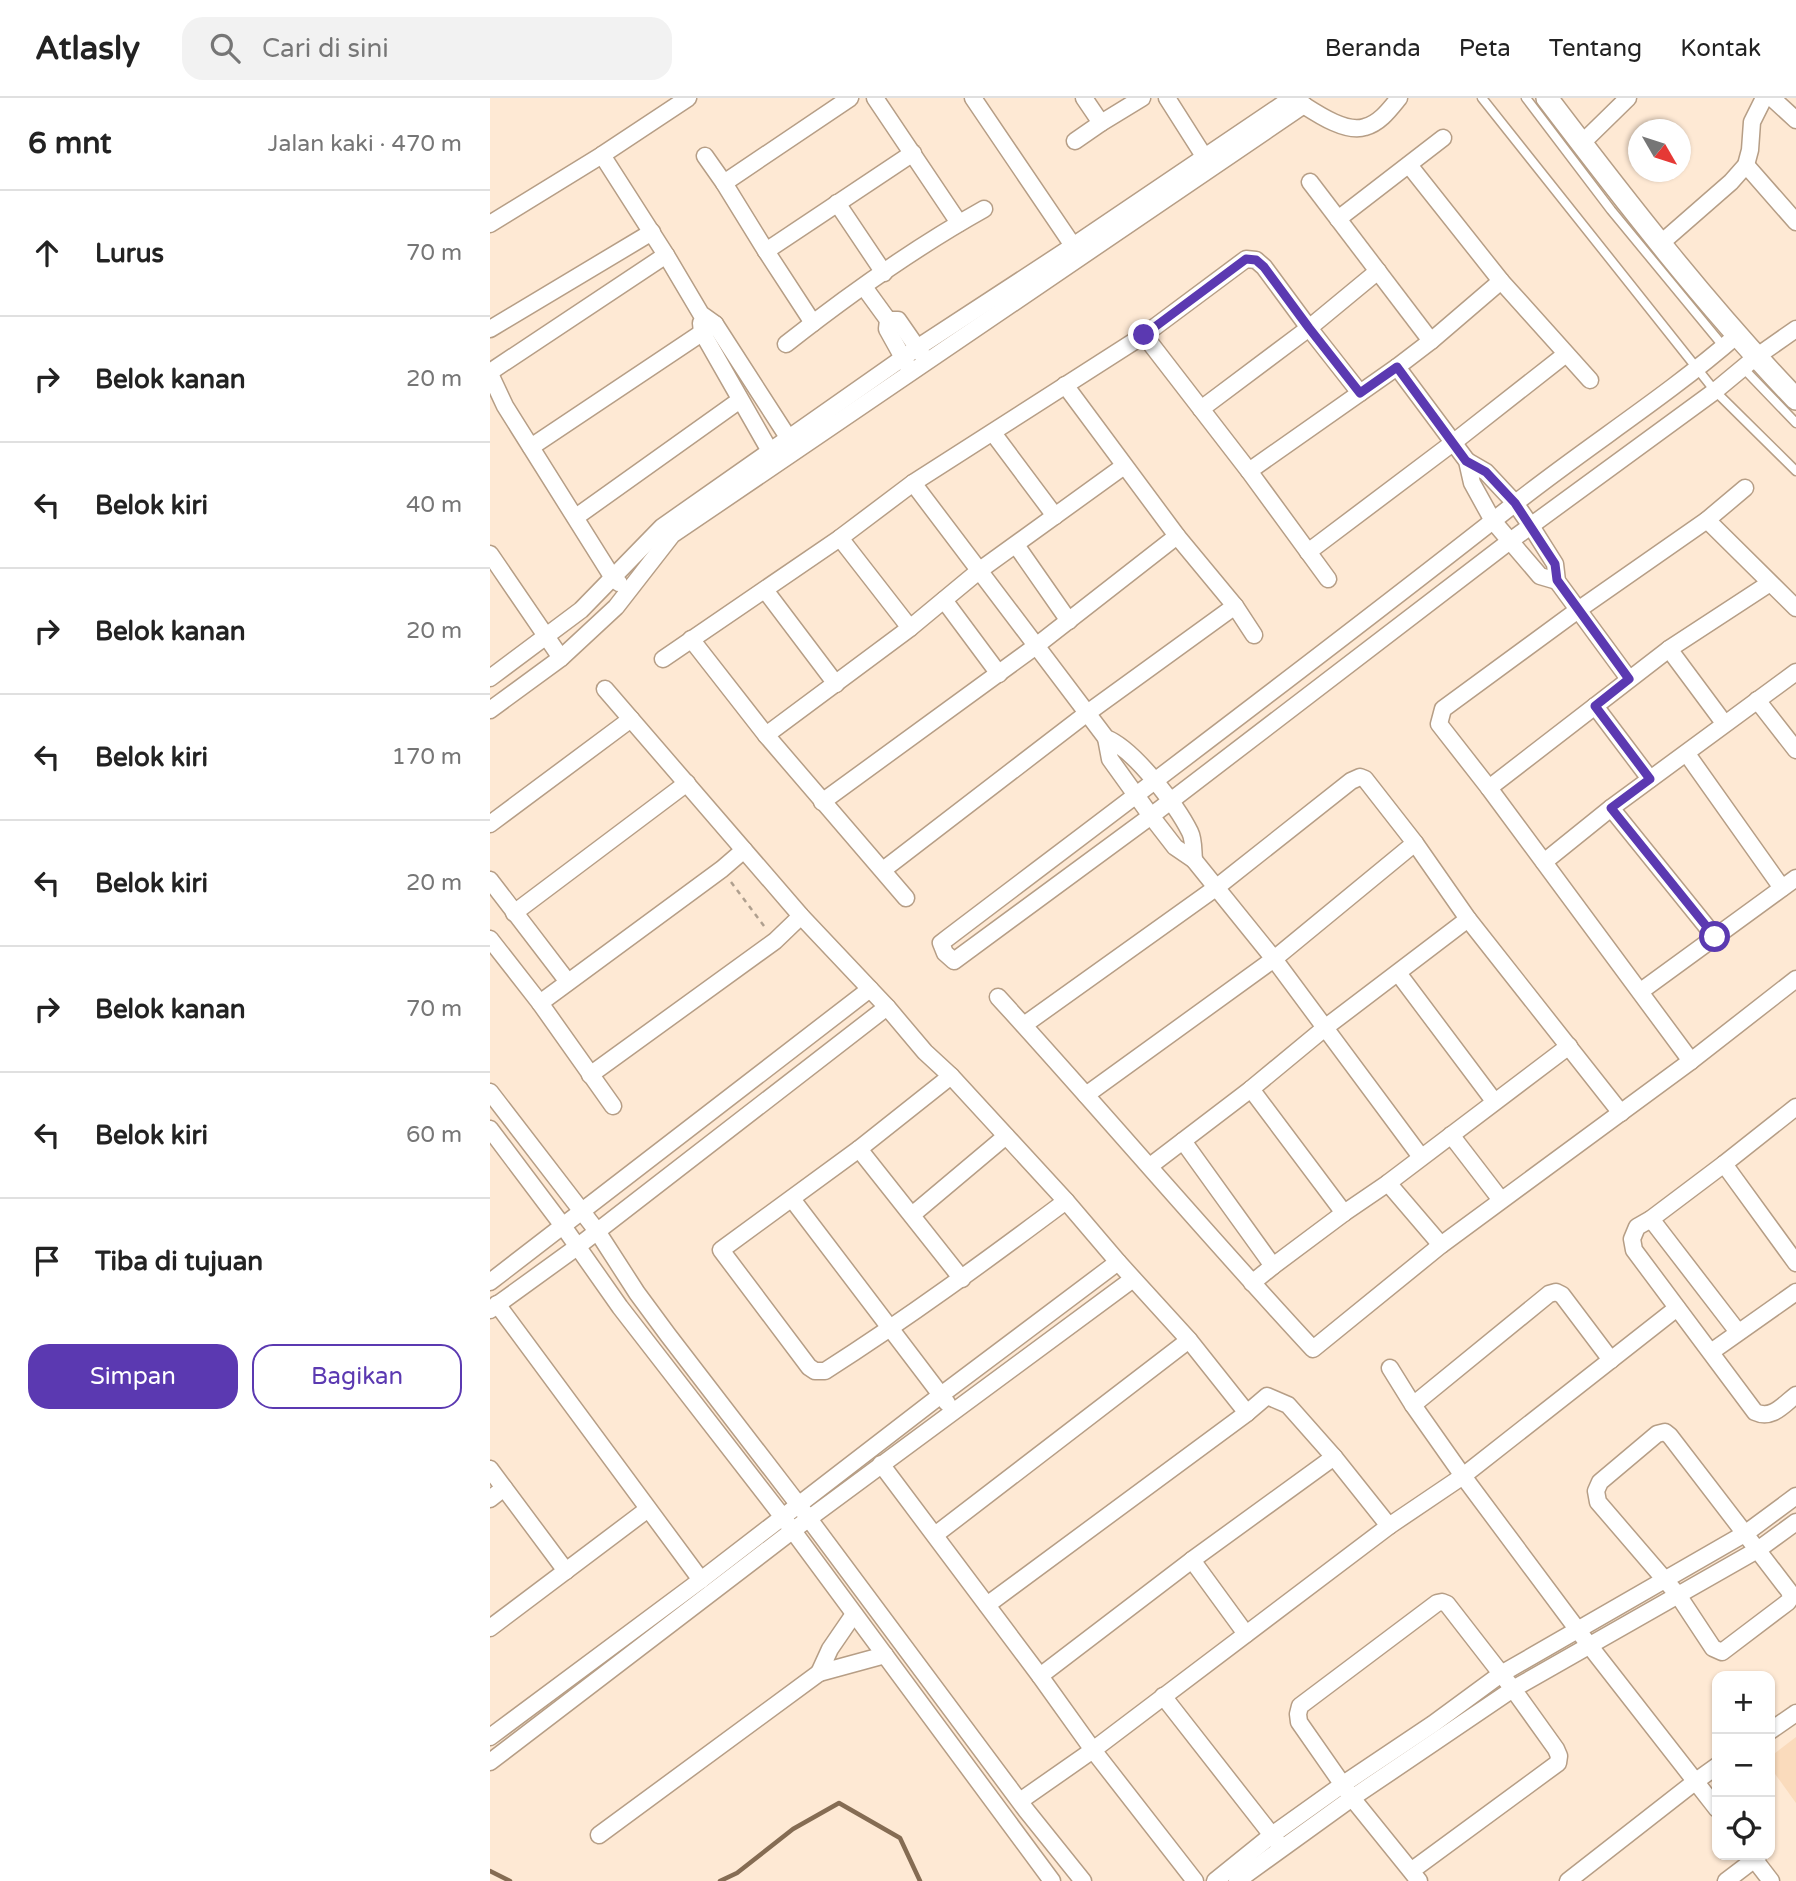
<!DOCTYPE html>
<html lang="id">
<head>
<meta charset="utf-8">
<style>
  body { margin:0; font-family:"Varela Round",sans-serif; background:#f2f2f2; color:#222 }
  .controls { position:absolute; right:21px; bottom:21px; display:grid; overflow:hidden; border-radius:14px; box-shadow:0 2px 5px #0004 }
  .controls button { width:63px; height:63px; display:grid; place-items:center; padding:0; border:0; border-bottom:2px solid #e0e0e0; background:#fff; color:#222; font:35px sans-serif }
  .compass { position:absolute; left:1138px; top:21px; width:63px; height:63px; border-radius:50%; background:#fff; box-shadow:0 2px 5px #0004; rotate:129deg }
  .stop { position:absolute; width:21px; height:21px; margin:-16px; border:5px solid #5b39b1; border-radius:50%; background:#fff }
  .stop.end { background:#5b39b1; border-color:#fff; box-shadow:0 2px 7px #0008 }
  .list { margin:0; padding:0; list-style:none }
  h2 { display:flex; justify-content:space-between; align-items:center; height:91px; margin:0; padding:0 28px; font-size:30px }
  h2 small { font-size:23px; font-weight:400; color:#767676 }
  .list li { display:grid; grid-template-columns:46px 1fr auto; gap:21px; align-items:center; box-sizing:border-box; height:126px; padding:0 28px; border-top:2px solid #e0e0e0 }
  .list b { display:block; font-size:26px; white-space:nowrap }
  .list em { font-size:23px; font-style:normal; color:#767676 }
  .actions { display:flex; gap:14px; padding:21px 28px }
  .actions a { flex:1; padding:16px 0; border:2px solid #5b39b1; border-radius:21px; text-align:center; font-size:24px; color:#5b39b1 }
  .actions .main { background:#5b39b1; color:#fff }
  .icon { flex:none; width:38px; height:38px; fill:none; stroke:currentColor; stroke-width:2; stroke-linecap:round; stroke-linejoin:round }
  .map { position:relative; flex:none; width:1306px; height:1783px; overflow:hidden }
  header { display:flex; align-items:center; gap:42px; box-sizing:border-box; height:98px; padding:0 35px; background:#fff; border-bottom:2px solid #e0e0e0 }
  header strong { font-size:33px }
  nav { display:flex; gap:38px; margin-inline-start:auto; font-size:24px }
  .search { width:490px; height:63px; background:#f2f2f2; display:flex; align-items:center; gap:18px; box-sizing:border-box; padding:0 24px; border-radius:21px; color:#767676; font-size:26px }
  main { display:flex }
  aside { flex:1; background:#fff }
  .map>svg:first-child { display:block }
  .built { fill:#fadbbc }
  .lines { fill:none; stroke-linecap:round; stroke-linejoin:round }
  .stream { stroke:#856c53; stroke-width:4.5 }
  .service-casing { stroke:#b69e86; stroke-width:11 }
  .minor-casing { stroke:#b69e86; stroke-width:19 }
  .tertiary-casing { stroke:#b69e86; stroke-width:24 }
  .path { stroke:#af9f8e; stroke-width:2.5; stroke-dasharray:5 5; stroke-linecap:butt }
  .service { stroke:#fff; stroke-width:8 }
  .minor { stroke:#fff; stroke-width:16 }
  .tertiary { stroke:#fff; stroke-width:21 }
  .route { stroke:#5b39b1; stroke-width:9 }
</style>
</head>
<body>
<header>
<strong>Atlasly</strong>
<div class="search"><svg class="icon" aria-label="search" viewBox="0 0 24 24"><circle cx="10" cy="10" r="6"/><path d="M15 15l6 6"/></svg>Cari di sini</div>
<nav><a>Beranda</a><a>Peta</a><a>Tentang</a><a>Kontak</a></nav>
</header>
<main>
<aside>
<h2>6 mnt<small>Jalan kaki · 470 m</small></h2>
<ul class="list">
<li><svg class="icon" aria-label="ahead" viewBox="0 0 24 24"><path d="M12 20V5M6 11l6-6 6 6"/></svg><div><b>Lurus</b></div><em>70 m</em></li>
<li><svg class="icon" aria-label="right" viewBox="0 0 24 24"><path d="M7 20v-9h11M14 6l5 5-5 5"/></svg><div><b>Belok kanan</b></div><em>20 m</em></li>
<li><svg class="icon" aria-label="left" viewBox="0 0 24 24"><path d="M17 20v-9H6M10 6l-5 5 5 5"/></svg><div><b>Belok kiri</b></div><em>40 m</em></li>
<li><svg class="icon" aria-label="right" viewBox="0 0 24 24"><path d="M7 20v-9h11M14 6l5 5-5 5"/></svg><div><b>Belok kanan</b></div><em>20 m</em></li>
<li><svg class="icon" aria-label="left" viewBox="0 0 24 24"><path d="M17 20v-9H6M10 6l-5 5 5 5"/></svg><div><b>Belok kiri</b></div><em>170 m</em></li>
<li><svg class="icon" aria-label="left" viewBox="0 0 24 24"><path d="M17 20v-9H6M10 6l-5 5 5 5"/></svg><div><b>Belok kiri</b></div><em>20 m</em></li>
<li><svg class="icon" aria-label="right" viewBox="0 0 24 24"><path d="M7 20v-9h11M14 6l5 5-5 5"/></svg><div><b>Belok kanan</b></div><em>70 m</em></li>
<li><svg class="icon" aria-label="left" viewBox="0 0 24 24"><path d="M17 20v-9H6M10 6l-5 5 5 5"/></svg><div><b>Belok kiri</b></div><em>60 m</em></li>
<li><svg class="icon" aria-label="arrive" viewBox="0 0 24 24"><path d="M6 21V4h12l-3 4 3 4H6"/></svg><div><b>Tiba di tujuan</b></div></li>
</ul>
<div class="actions"><a class="main">Simpan</a><a>Bagikan</a></div>
</aside>
<div class="map">
<svg width="1306" height="1783" viewBox="0 0 1306 1783">
  <rect width="100%" height="100%" fill="#fee9d4"/>
  <polygon class="built" points="1306,1639 1306,1705 1280,1669 1280,1659"/>
  <g class="lines">
    <g class="stream">
      <polyline points="0,1773 20,1783"/>
      <polyline points="230,1783 247,1775 303,1731 349,1705 410,1740 430,1783"/>
    </g>
    <g class="service-casing">
      <g id="service">
        <polyline points="992,0 1225,293 1306,373"/>
        <polyline points="1036,0 1121,112 1234,249"/>
        <polyline points="1254,271 1306,325"/>
      </g>
    </g>
    <g class="minor-casing">
      <g id="minor">
        <polyline points="385,0 469,125"/>
        <polyline points="483,0 588,155"/>
        <polyline points="594,0 611,25"/>
        <polyline points="677,0 719,66"/>
        <polyline points="1282,0 1306,22"/>
        <polyline points="585,43 611,25 652,0"/>
        <polyline points="1092,45 1138,0"/>
        <polyline points="112,57 176,157 211,216 225,226 303,347"/>
        <polyline points="215,58 234,85 276,153 323,225"/>
        <polyline points="919,67 1011,183 1100,282"/>
        <polyline points="1256,67 1306,124"/>
        <polyline points="820,84 941,243"/>
        <polyline points="234,85 360,0"/>
        <polyline points="347,105 394,175"/>
        <polyline points="848,121 953,40"/>
        <polyline points="0,126 112,57 198,0"/>
        <polyline points="1170,146 1241,84 1256,67 1260,52 1262,24 1274,0"/>
        <polyline points="276,153 423,55"/>
        <polyline points="374,189 398,222 397,231 417,267"/>
        <polyline points="398,222 408,222 433,258"/>
        <polyline points="211,225 212,234 285,362"/>
        <polyline points="0,231 162,134"/>
        <polyline points="654,237 759,373 838,481"/>
        <path d="M 1246,238 C 1176,299 1096,349 1023,407 C 834,556 642,700 451,845 L 455,855 L 464,863 L 661,718 L 1020,443 L 1225,293 L 1266,259 L 1306,231"/>
        <path d="M 296,246 C 357,198 426,149 494,111"/>
        <polyline points="907,269 977,363 982,385 1003,423 1050,478 1067,483"/>
        <polyline points="0,274 176,157"/>
        <polyline points="0,276 15,308 123,480 129,485"/>
        <polyline points="575,287 687,438 745,508 764,537"/>
        <polyline points="711,311 819,230 888,173"/>
        <polyline points="503,335 565,418"/>
        <polyline points="41,349 225,226"/>
        <polyline points="977,363 996,374 1025,405 1041,428 1065,466 1067,483 1139,581"/>
        <polyline points="759,373 907,269 941,243 1011,183"/>
        <path d="M 423,385 L 616,640 C 644,651 687,708 700,734 C 704,742 703,753 704,762"/>
        <polyline points="86,419 250,302"/>
        <polyline points="1217,422 1306,510"/>
        <polyline points="350,440 420,530"/>
        <polyline points="526,447 579,523"/>
        <polyline points="818,454 964,344 1076,256"/>
        <polyline points="0,456 71,560"/>
        <polyline points="275,492 346,586"/>
        <polyline points="454,502 509,576"/>
        <polyline points="201,541 276,637 416,800"/>
        <polyline points="1179,551 1234,625"/>
        <polyline points="173,561 350,440 423,385 654,237 756,161 766,162 774,169 819,230 870,295"/>
        <path d="M 0,580 L 91,512 L 172,429 L 427,250 L 583,148 L 799,2 L 804,1 C 822,12 854,36 875,29 C 890,25 900,11 909,0"/>
        <polyline points="115,591 311,818 397,909 435,954 461,978 576,1103 628,1164 699,1242 757,1315"/>
        <polyline points="1267,602 1306,652"/>
        <polyline points="1105,608 1160,681"/>
        <polyline points="0,612 71,560 126,509 182,437 814,7"/>
        <polyline points="276,637 420,530 490,472 634,368"/>
        <polyline points="616,640 620,661 661,718 685,749 704,762 784,861 931,1059"/>
        <polyline points="1197,656 1292,790"/>
        <polyline points="999,690 1179,551 1280,485"/>
        <polyline points="332,704 546,548 687,438"/>
        <polyline points="1121,710 1225,839"/>
        <polyline points="0,726 141,621"/>
        <polyline points="1054,764 1121,710 1306,574"/>
        <polyline points="393,772 596,616 745,508"/>
        <polyline points="0,782 78,884"/>
        <polyline points="24,815 197,685"/>
        <polyline points="0,841 50,905 123,1008"/>
        <polyline points="908,875 1004,1003"/>
        <polyline points="1151,893 1306,780"/>
        <path d="M 508,899 C 614,1015 716,1136 823,1251 L 951,1147 L 1201,963 L 1306,881"/>
        <polyline points="50,905 232,771 254,752"/>
        <polyline points="534,927 727,789 861,683 870,679 875,681 925,745 978,821 1131,1015"/>
        <polyline points="1201,963 999,690 949,626 953,611 1088,512 1217,422 1255,390"/>
        <polyline points="100,977 285,843 311,818"/>
        <path d="M 461,978 L 369,1051 L 231,1152 L 319,1269 L 325,1273 L 335,1273 C 418,1220 497,1162 576,1103"/>
        <polyline points="761,991 854,1115"/>
        <polyline points="0,994 107,1133 147,1195 178,1237 308,1406 536,1712 593,1783"/>
        <polyline points="596,997 784,861 925,745"/>
        <path d="M 1306,1009 L 1234,1066 L 1161,1121 L 1147,1129 L 1142,1141 L 1144,1152 L 1265,1314 C 1282,1322 1293,1307 1306,1297"/>
        <polyline points="0,1031 73,1128 130,1209 292,1418 562,1783"/>
        <polyline points="961,1037 1011,1102"/>
        <polyline points="693,1043 783,1168"/>
        <polyline points="369,1051 472,1181"/>
        <polyline points="1234,1066 1306,1165"/>
        <polyline points="660,1068 761,991 836,929 978,821"/>
        <polyline points="898,1085 951,1147"/>
        <polyline points="302,1101 457,1305"/>
        <polyline points="422,1117 516,1038"/>
        <polyline points="1161,1121 1248,1234"/>
        <polyline points="0,1184 380,891"/>
        <polyline points="762,1185 783,1168 854,1115 898,1085 1079,948"/>
        <polyline points="7,1206 211,1482"/>
        <polyline points="0,1212 87,1149 397,909"/>
        <polyline points="1221,1254 1306,1194"/>
        <polyline points="900,1270 923,1307 973,1378 1099,1547 1227,1711"/>
        <polyline points="923,1307 1059,1196 1066,1194 1072,1197 1121,1262"/>
        <polygon points="1175,1334 1180,1338 1299,1493 1301,1499 1298,1504 1232,1554 1223,1550 1188,1497 1108,1404 1106,1393 1110,1384 1167,1336"/>
        <polyline points="391,1366 550,1578 603,1652 705,1783"/>
        <polyline points="0,1371 76,1473"/>
        <polyline points="0,1401 14,1390"/>
        <polyline points="445,1437 699,1242"/>
        <polyline points="702,1462 756,1536"/>
        <polyline points="497,1507 757,1315 777,1298 798,1307 844,1359 899,1428"/>
        <polyline points="364,1516 340,1551 329,1575 395,1557"/>
        <polyline points="0,1530 158,1411"/>
        <polyline points="550,1578 702,1462 844,1359"/>
        <polyline points="673,1598 788,1745"/>
        <polyline points="1280,1633 1306,1615"/>
        <polyline points="0,1639 211,1482 451,1297 628,1164"/>
        <polyline points="0,1664 302,1433 643,1181"/>
        <polyline points="530,1703 603,1652 899,1428 973,1378 1187,1210"/>
        <polyline points="109,1737 329,1575"/>
        <polyline points="1261,1757 1281,1783"/>
        <polyline points="921,1773 1068,1665 1069,1658 1066,1651 1023,1591 957,1506 952,1504 947,1505 810,1608 808,1616 809,1624 862,1700 921,1773 929,1783"/>
        <polyline points="725,1783 782,1737 852,1687 943,1626 1011,1576 1256,1435 1306,1398"/>
        <polyline points="747,1783 862,1700 1023,1591 1269,1451 1306,1424"/>
        <polyline points="1078,1783 1206,1683 1227,1668"/>
        <polyline points="1236,1783 1265,1761"/>
      </g>
    </g>
    <g class="tertiary-casing">
      <path id="tertiary" d="M 1057,0 C 1136,104 1216,207 1306,301"/>
    </g>
    <polyline class="path" points="241,784 277,832"/>
    <use href="#service" class="service"/>
    <use href="#minor" class="minor"/>
    <use href="#tertiary" class="tertiary"/>
  </g>
  <g class="lines">
    <polyline class="route" points="654,237 756,161 766,162 774,169 819,230 870,295 907,269 976,363 996,374 1025,405 1065,466 1067,482 1139,581 1105,608 1160,681 1121,710 1225,839"/>
  </g>
</svg>
<div class="controls">
<button>+</button>
<button>−</button>
<button><svg class="icon" aria-label="locate" viewBox="0 0 24 24"><circle cx="12" cy="12" r="6"/><path d="M12 2v4M12 18v4M2 12h4M18 12h4"/></svg></button>
</div>
<svg class="compass" viewBox="-18 -18 36 36"><path d="M0-13l5 13h-10z" fill="#e53935"/><path d="M0 13l5-13h-10z" fill="#767676"/></svg>
<div class="stop" style="left:1225px;top:839px"></div>
<div class="stop end" style="left:654px;top:237px"></div>
</div>
</main>
</body>
</html>
